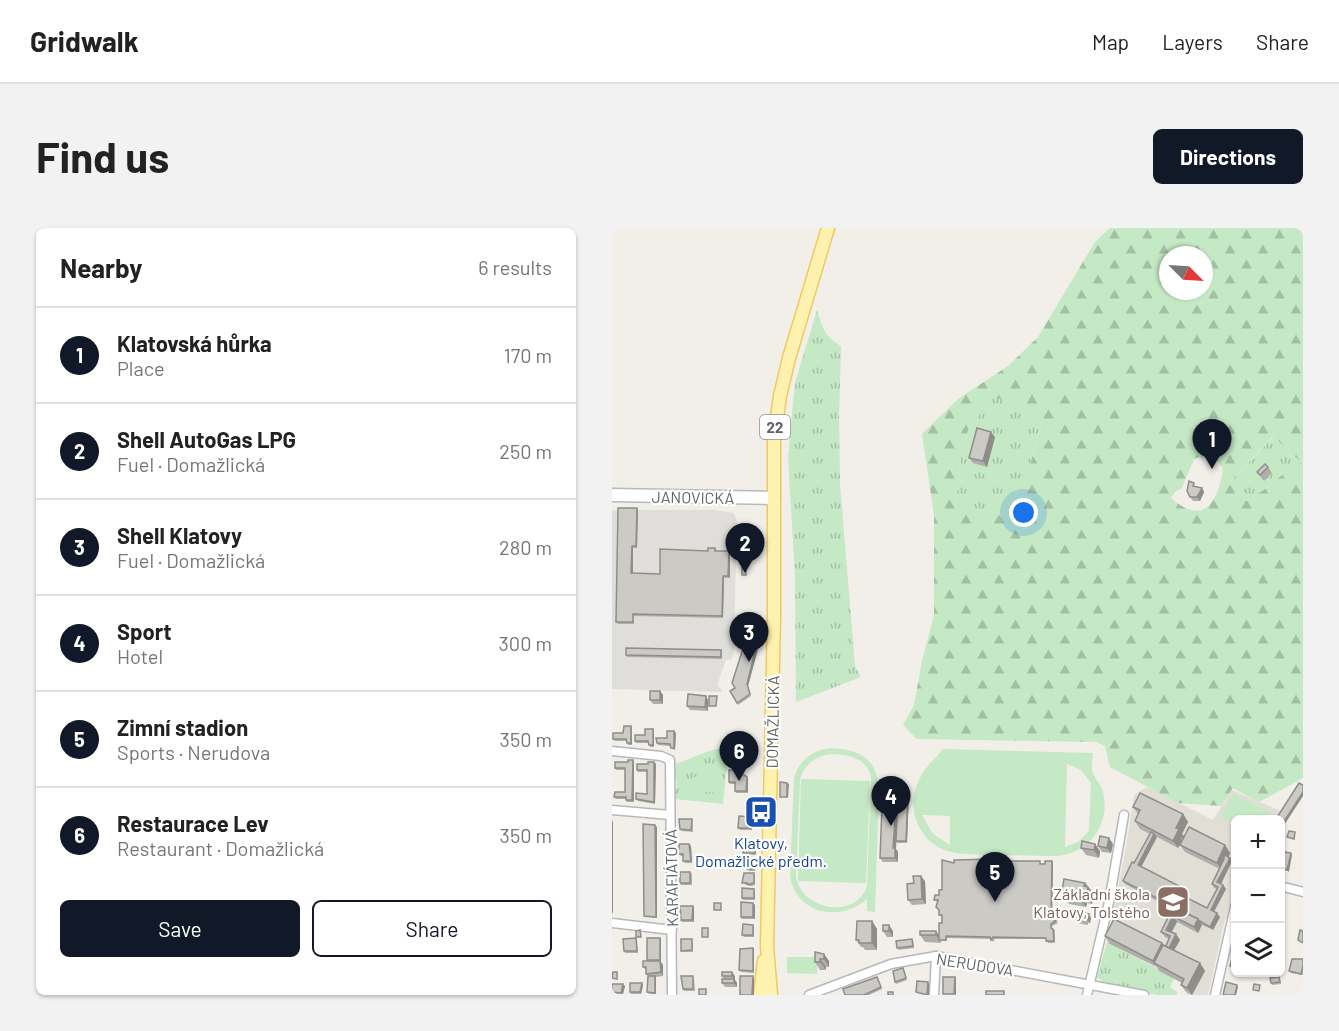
<!DOCTYPE html>
<html lang="en">
<head>
<meta charset="utf-8">
<style>
  body { margin:0; font-family:Barlow,sans-serif; background:#f2f2f2; color:#222 }
  .controls { position:absolute; right:18px; bottom:18px; display:grid; overflow:hidden; border-radius:9px; box-shadow:0 2px 4px #0004 }
  .controls button { width:54px; height:54px; display:grid; place-items:center; padding:0; border:0; border-bottom:2px solid #e0e0e0; background:#fff; color:#222; font:30px sans-serif }
  .compass { position:absolute; left:547px; top:18px; width:54px; height:54px; border-radius:50%; background:#fff; box-shadow:0 2px 4px #0004; rotate:114deg }
  .you { position:absolute; left:412px; top:285px; width:21px; height:21px; margin:-15px; border:4px solid #fff; border-radius:50%; background:#1a73e8; box-shadow:0 0 0 9px #1a73e833 }
  .badge { display:grid; place-items:center; width:39px; height:39px; border-radius:50%; background:#111827; color:#fff; font-size:20px; font-weight:700 }
  .pin { position:absolute; translate:-50% -50px; filter:drop-shadow(0 2px 3px #0008) }
  .pin::after { content:''; position:absolute; top:32px; width:21px; height:18px; background:inherit; clip-path:polygon(0 0,100% 0,50% 100%) }
  .list { margin:0; padding:0; list-style:none }
  h2 { display:flex; justify-content:space-between; align-items:center; height:78px; margin:0; padding:0 24px; font-size:26px }
  h2 small { font-size:20px; font-weight:400; color:#767676 }
  .list li { display:grid; grid-template-columns:39px 1fr auto; gap:18px; align-items:center; box-sizing:border-box; height:96px; padding:0 24px; border-top:2px solid #e0e0e0 }
  .list b { display:block; font-size:22px; white-space:nowrap }
  .list p { margin:0; font-size:20px; white-space:nowrap; color:#767676 }
  .list em { font-size:20px; font-style:normal; color:#767676 }
  .actions { display:flex; gap:12px; padding:18px 24px }
  .actions a { flex:1; padding:14px 0; border:2px solid #111827; border-radius:9px; text-align:center; font-size:21px; color:#111827 }
  .actions .main { background:#111827; color:#fff }
  .icon { flex:none; width:33px; height:33px; fill:none; stroke:currentColor; stroke-width:2; stroke-linecap:round; stroke-linejoin:round }
  .map { position:relative; flex:none; width:691px; height:767px; overflow:hidden; border-radius:9px }
  header { display:flex; align-items:center; gap:36px; box-sizing:border-box; height:84px; padding:0 30px; background:#fff; border-bottom:2px solid #e0e0e0 }
  header strong { font-size:28px }
  nav { display:flex; gap:33px; margin-inline-start:auto; font-size:21px }
  .intro { display:flex; align-items:center; justify-content:space-between; box-sizing:border-box; height:144px; padding:0 36px }
  h1 { margin:0; font-size:42px }
  .button { padding:15px 27px; border-radius:9px; background:#111827; color:#fff; font-size:21px; font-weight:700 }
  main { display:flex; gap:36px; padding:0 36px }
  aside { flex:1; background:#fff; border-radius:9px; box-shadow:0 2px 4px #0004 }
  .map>svg:first-child { display:block }
  .industrial { fill:#e0deda }
  .education { fill:#e1ded6 }
  .grass { fill:url(#grass-tufts) }
  .forest { fill:url(#forest-firs); fill-rule:evenodd }
  .pitch { fill:#c5e8c5; fill-rule:evenodd }
  .lines { fill:none; stroke-linecap:round; stroke-linejoin:round }
  .street-casing { stroke:#b5b8bc; stroke-width:11 }
  .secondary-casing { stroke:#b6babf; stroke-width:15 }
  .primary-casing { stroke:#f2c960; stroke-width:15 }
  .street { stroke:#fff; stroke-width:8 }
  .secondary { stroke:#fff; stroke-width:12 }
  .primary { stroke:#fff2af; stroke-width:12 }
  .wall { fill:#afaea9; fill-rule:evenodd }
  .shaded-wall { fill:#8f8d8a }
  .building { fill:#cccac5; stroke:#8f8d8a; stroke-width:1.5 }
  .labels { text-anchor:middle; dominant-baseline:central; stroke-width:4.5; stroke-linejoin:round; paint-order:stroke }
  .shield { fill:#fff; stroke:#8f9295; stroke-width:1.5 }
  .shield-label { font-size:15px; font-weight:bold; fill:#5f6368 }
  .street-label { font-size:16px; fill:#5f6368; stroke:#fff }
  .transit-label { font-size:16px; fill:#164399; stroke:#fff }
  .education-label { font-size:16px; fill:#785e54; stroke:#fff; text-anchor:end }
</style>
</head>
<body>
<header>
<strong>Gridwalk</strong>
<nav><a>Map</a><a>Layers</a><a>Share</a></nav>
</header>
<div class="intro"><h1>Find us</h1><a class="button">Directions</a></div>
<main>
<aside>
<h2>Nearby<small>6 results</small></h2>
<ul class="list">
<li><span class="badge">1</span><div><b>Klatovská hůrka</b><p>Place</p></div><em>170 m</em></li>
<li><span class="badge">2</span><div><b>Shell AutoGas LPG</b><p>Fuel · Domažlická</p></div><em>250 m</em></li>
<li><span class="badge">3</span><div><b>Shell Klatovy</b><p>Fuel · Domažlická</p></div><em>280 m</em></li>
<li><span class="badge">4</span><div><b>Sport</b><p>Hotel</p></div><em>300 m</em></li>
<li><span class="badge">5</span><div><b>Zimní stadion</b><p>Sports · Nerudova</p></div><em>350 m</em></li>
<li><span class="badge">6</span><div><b>Restaurace Lev</b><p>Restaurant · Domažlická</p></div><em>350 m</em></li>
</ul>
<div class="actions"><a class="main">Save</a><a>Share</a></div>
</aside>
<div class="map">
<svg width="691" height="767" viewBox="0 0 691 767">
  <defs>
    <pattern id="grass-tufts" width="24" height="20" patternUnits="userSpaceOnUse" patternTransform="scale(1.5)"><rect width="24" height="20" fill="#c5e8c5"/><path d="M3 7l-1-3M5 7V3M7 7l1-3M15 17l-1-3M17 17v-4M19 17l1-3" fill="none" stroke="#a3c0a4"/></pattern>
    <pattern id="forest-firs" width="22" height="20" patternUnits="userSpaceOnUse" patternTransform="scale(1.5)"><rect width="22" height="20" fill="#c5e8c5"/><path d="M5 1l3.5 6h-7zM16 11l3.5 6h-7z" fill="#a3c0a4"/></pattern>
  </defs>
  <rect width="100%" height="100%" fill="#f1efe8"/>
  <polygon class="industrial" points="0,282 102,282 122,285 138,328 124,329 122,424 120,431 114,432 105,457 110,462 110,464 0,461"/>
  <polygon class="education" points="535,559 601,592 620,562 669,583 664,591 624,592 623,658 616,692 613,691 596,767 574,767 577,760 570,754 495,714 514,620 522,567"/>
  <g class="grass">
    <path d="M 205,82 C 210,99 213,109 229,118 L 227,188 L 228,256 L 243,438 L 249,449 L 184,474 L 183,347 L 176,230 L 183,155 Z"/>
    <polygon points="381,167 431,188 404,289 344,277 349,228 356,202"/>
    <polygon points="662,208 689,234 662,253 662,255 635,273 633,272 619,253"/>
    <polygon points="117,518 111,576 63,571 62,561 65,560 64,550 62,549 64,536 97,523"/>
    <polygon points="495,714 562,750 558,759 565,764 565,767 545,767 495,757 485,749"/>
  </g>
  <path class="forest" d="M 498,0 L 691,0 L 691,550 L 647,574 L 621,560 L 609,578 L 566,575 L 498,539 L 493,518 L 484,514 L 305,511 L 291,497 L 302,477 L 310,433 L 322,387 L 322,287 L 310,206 L 346,171 L 396,138 L 426,109 L 483,14 ZM 556,27 L 592,27 L 592,63 L 556,63 ZM 381,168 L 431,189 L 404,289 L 344,276 L 349,228 L 356,202 ZM 661,208 L 689,234 L 662,253 L 662,255 L 635,273 L 633,272 L 619,253 ZM 587,229 L 605,233 L 611,240 C 607,273 592,299 559,270 L 563,264 L 570,260 L 582,231 Z"/>
  <g class="pitch">
    <path d="M 219,520 C 247,522 264,529 267,560 L 263,684 L 255,683 L 255,671 C 228,695 184,686 178,648 L 182,550 C 187,532 201,522 219,520 ZM 219,526 C 237,527 253,529 259,548 L 255,658 C 244,692 189,683 184,648 L 188,551 C 193,536 203,528 219,526 Z"/>
    <path d="M 331,521 L 481,525 C 481,530 479,539 480,543 C 482,550 489,556 491,564 C 499,595 478,625 446,628 C 423,628 399,627 376,627 C 364,626 351,627 339,624 C 306,616 292,578 308,550 C 313,539 324,530 331,521 ZM 455,536 L 469,542 L 479,555 L 477,603 L 466,614 L 453,619 ZM 310,587 L 338,588 L 338,617 L 321,606 Z"/>
    <polygon points="81,549 107,551 107,565 80,563"/>
    <polygon points="189,551 258,553 254,655 186,653"/>
    <polygon points="621,566 660,585 657,591 624,592 623,596 609,589"/>
    <polygon points="175,729 205,729 205,746 175,745"/>
  </g>
  <g class="lines">
    <g class="street-casing">
      <g id="street">
        <polyline points="0,523 49,528 58,532 60,767"/>
        <polyline points="0,582 58,587"/>
        <polyline points="668,658 691,664"/>
        <polyline points="0,695 60,702"/>
        <polyline points="197,767 279,736 324,728 532,767"/>
        <polyline points="322,767 324,728"/>
        <polyline points="475,767 497,674 512,587"/>
        <polyline points="603,767 624,675"/>
      </g>
    </g>
    <g class="secondary-casing">
      <polyline id="secondary" points="0,267 162,270"/>
    </g>
    <g class="primary-casing">
      <g id="primary">
        <polyline points="148,767 152,733"/>
        <polyline points="159,767 155,718 162,386 162,211 168,168 177,130 216,0"/>
      </g>
    </g>
    <use href="#street" class="street"/>
    <use href="#secondary" class="secondary"/>
    <use href="#primary" class="primary"/>
  </g>
  <g class="wall">
    <polygon points="383,209 375,239 361,235 357,230"/>
    <polygon points="656,239 660,245 652,253 645,244"/>
    <polygon points="584,259 590,260 592,264 588,273 581,273 578,269"/>
    <polygon points="26,282 25,320 21,320 21,345 48,346 103,320 105,323 118,325 118,350 112,350 111,390 22,388 22,396 6,396 4,394"/>
    <polygon points="146,421 136,458 139,468 126,477 118,463 123,460"/>
    <polygon points="110,424 110,431 15,429 14,427"/>
    <polygon points="48,463 51,467 51,476 41,476 38,472"/>
    <polygon points="96,472 96,483 78,482 75,478"/>
    <polygon points="20,500 20,517 16,517 15,513 3,513 1,511"/>
    <polygon points="41,501 42,503 42,519 38,519 36,515 24,515 23,513 33,507"/>
    <polygon points="62,503 64,505 63,522 60,521 58,518 46,517 45,515 55,510"/>
    <polygon points="22,534 22,574 15,574 14,571 4,571 2,569 13,564 13,542 4,542 3,540"/>
    <polygon points="42,534 44,536 43,576 26,573 24,571 35,566 35,544 26,544 25,542"/>
    <polygon points="129,542 130,546 136,551 136,565 124,565 123,563 123,556 118,556 117,554"/>
    <polygon points="296,563 297,565 295,615 285,615 284,613 284,621 286,624 286,634 271,634 268,630 284,579 285,580"/>
    <path d="M 521,579 L 571,586 L 576,594 L 570,606 L 571,607 L 613,617 L 618,625 L 616,629 L 620,633 L 609,656 L 611,657 L 614,661 L 602,684 L 608,689 L 601,702 L 590,697 L 586,705 L 565,694 L 560,704 L 568,712 L 562,722 L 588,735 L 593,743 L 580,767 L 574,764 L 569,757 L 570,755 L 547,743 L 545,739 L 498,716 L 493,708 L 550,715 L 554,718 L 557,711 L 553,709 L 549,704 L 560,681 L 513,656 L 511,653 L 522,635 L 538,606 L 528,601 L 523,593 L 526,586 ZM 545,609 L 566,620 L 570,613 L 568,617 L 573,624 L 608,641 L 600,656 L 602,660 L 605,661 L 595,680 L 569,667 L 571,662 L 529,639 Z"/>
    <polygon points="140,589 141,591 140,602 128,602 126,600"/>
    <polygon points="80,591 81,593 81,604 69,603 68,601"/>
    <polygon points="45,599 45,690 33,689 32,688"/>
    <polygon points="143,615 144,616 144,627 132,627 131,625"/>
    <polygon points="77,616 79,618 80,635 73,635 71,633 71,628 69,628 67,626"/>
    <polygon points="483,616 488,623 487,630 474,627 469,620"/>
    <polygon points="501,616 499,625 490,624 486,618"/>
    <polygon points="137,632 137,636 142,636 144,638 143,643 137,643 135,641 135,637 130,637 128,635"/>
    <polygon points="383,633 429,635 429,636 441,635 440,692 444,693 446,695 440,698 440,700 441,701 443,702 443,715 436,715 434,711 383,711 381,714 379,711 335,710 335,713 329,713 329,715 313,714 308,707 308,703 327,708 330,688 328,688 327,687 326,674 322,672 330,662 342,635"/>
    <polygon points="78,644 80,646 80,657 69,657 68,655"/>
    <polygon points="142,645 143,647 143,657 140,658 137,658 135,657 132,656 130,655"/>
    <polygon points="313,653 314,676 300,677 296,672 302,655"/>
    <polygon points="473,655 482,666 480,676 475,675 474,679 457,676 452,669 453,665 450,662"/>
    <polygon points="143,663 143,672 131,672 130,670"/>
    <polygon points="141,675 143,677 143,691 130,691 129,689"/>
    <polygon points="81,678 82,680 82,694 70,694 69,692"/>
    <polygon points="479,690 478,695 476,695 476,697 465,695 463,691"/>
    <polygon points="260,693 265,701 265,722 253,722 251,719 249,719 244,712"/>
    <polygon points="141,697 142,699 142,709 132,709 130,707"/>
    <polygon points="271,703 281,703 281,709 275,709"/>
    <polygon points="48,710 49,712 49,734 51,737 51,748 43,749 44,750 44,766 37,766 35,764 36,748 34,746 34,742 31,739 36,733"/>
    <polygon points="300,711 301,712 302,720 287,722 285,720"/>
    <polygon points="25,712 26,725 13,725 12,723"/>
    <polygon points="81,713 81,724 70,724 69,723"/>
    <polygon points="141,720 142,722 142,745 129,744 127,742"/>
    <polygon points="212,726 217,733 217,739 214,739 214,742 208,742 203,734"/>
    <polygon points="691,731 691,747 679,745 677,743"/>
    <polygon points="292,742 295,752 284,756 283,754"/>
    <polygon points="110,748 123,748 123,752 125,755 125,759 113,759 110,755 112,751"/>
    <polygon points="265,749 270,761 257,767 233,767"/>
    <polygon points="82,750 83,763 72,763 71,761"/>
    <polygon points="668,751 669,756 660,757 659,755"/>
    <polygon points="30,755 31,757 29,766 19,766 18,764"/>
    <polygon points="0,756 13,758 11,766 1,766"/>
  </g>
  <g class="shaded-wall">
    <polygon points="379,204 383,209 375,239 371,233"/>
    <polygon points="590,260 592,264 588,273 585,269"/>
    <polygon points="25,280 26,282 25,320 24,318"/>
    <polygon points="20,318 21,320 21,347 19,345"/>
    <polygon points="117,323 118,325 118,350 116,348"/>
    <polygon points="111,348 112,350 111,390 110,388"/>
    <polygon points="136,405 146,421 136,458 139,468 135,456"/>
    <polygon points="48,463 51,467 51,476 48,472"/>
    <polygon points="94,468 96,472 96,483 93,479"/>
    <polygon points="19,498 20,500 20,517 19,515"/>
    <polygon points="41,501 42,503 42,519 41,517"/>
    <polygon points="62,503 64,505 63,522 62,520"/>
    <polygon points="21,532 22,534 22,574 20,572"/>
    <polygon points="42,534 44,536 43,576 42,574"/>
    <polygon points="135,549 136,551 136,565 134,563"/>
    <polygon points="175,555 177,556 176,570 175,569"/>
    <polygon points="296,563 297,565 295,615 294,613"/>
    <polygon points="691,564 691,568 669,602 669,598"/>
    <polygon points="284,579 286,582 284,621 286,624 286,634 283,630 281,620"/>
    <polygon points="571,586 576,594 570,606 572,609 568,611 570,612 566,620 561,613 564,600"/>
    <polygon points="140,589 141,591 140,602 138,600"/>
    <polygon points="0,592 1,594 1,686 0,684"/>
    <polygon points="43,597 45,599 45,690 44,689"/>
    <polygon points="542,606 545,609 528,641 526,637"/>
    <polygon points="497,610 501,616 499,625 495,620"/>
    <polygon points="77,616 79,618 80,635 79,633"/>
    <polygon points="483,616 488,623 487,630 482,622"/>
    <polygon points="613,617 618,625 614,634 611,631 614,634 610,642 605,635"/>
    <polygon points="679,625 680,627 677,644 675,642"/>
    <polygon points="618,630 620,633 608,658 605,654"/>
    <polygon points="440,633 441,635 440,693 439,691"/>
    <polygon points="309,648 313,653 314,676 310,671"/>
    <polygon points="473,655 482,666 480,676 475,668 472,658"/>
    <polygon points="611,657 614,661 601,685 599,682"/>
    <polygon points="569,659 571,662 568,669 565,665"/>
    <polygon points="470,667 475,675 474,679 469,672"/>
    <polygon points="141,675 143,677 143,691 141,689"/>
    <polygon points="81,678 82,680 82,694 80,692"/>
    <polygon points="605,685 608,689 601,702 598,699"/>
    <polygon points="477,686 479,690 478,695 476,692"/>
    <polygon points="561,688 565,694 558,707 554,702"/>
    <polygon points="586,691 590,697 586,705 582,699"/>
    <polygon points="260,693 265,701 265,722 260,715"/>
    <polygon points="277,697 281,703 281,709 277,703"/>
    <polygon points="324,703 329,710 327,712 329,715 324,707"/>
    <polygon points="564,706 568,712 560,726 557,721"/>
    <polygon points="48,710 49,712 49,734 48,732"/>
    <polygon points="550,715 555,723 544,736 541,733"/>
    <polygon points="141,720 142,722 142,745 141,743"/>
    <polygon points="212,726 217,733 217,739 212,731"/>
    <polygon points="208,731 214,739 214,742 208,734"/>
    <polygon points="48,733 51,737 51,748 49,744"/>
    <polygon points="588,735 593,743 580,767 575,760"/>
    <polygon points="120,744 123,748 123,752 125,755 125,759 122,755 122,751 120,748"/>
    <polygon points="43,748 44,750 44,766 43,765"/>
    <polygon points="141,748 142,750 142,767 140,767"/>
    <polygon points="343,749 344,751 344,767 342,766"/>
    <polygon points="316,754 317,756 317,767 315,767"/>
    <polygon points="30,755 31,757 29,766 28,764"/>
    <polygon points="11,756 13,758 11,766 9,765"/>
    <polygon points="625,757 626,759 624,767 623,767"/>
  </g>
  <g class="building">
    <polygon points="365,200 379,204 371,233 357,230"/>
    <polygon points="653,236 656,239 648,247 645,244"/>
    <polygon points="577,253 582,255 581,258 590,260 585,269 578,269 575,263"/>
    <polygon points="6,280 25,280 24,318 20,318 19,345 48,346 48,321 96,323 96,320 103,320 103,323 117,323 116,348 111,348 110,388 21,386 21,394 4,394"/>
    <polygon points="130,339 134,340 134,347 130,347"/>
    <polygon points="136,405 144,419 135,456 138,466 125,475 118,463 123,460 120,455"/>
    <polygon points="14,420 109,422 109,429 14,427"/>
    <rect x="38" y="463" width="10" height="9"/>
    <polygon points="76,466 94,468 93,479 75,478"/>
    <polygon points="97,468 105,468 104,478 97,478"/>
    <polygon points="12,498 19,498 19,515 15,515 14,511 1,511 1,505 11,505"/>
    <polygon points="33,501 41,501 41,517 37,517 36,513 23,513 23,507 33,507"/>
    <polygon points="55,503 62,503 62,520 59,520 58,516 45,515 44,510 55,510"/>
    <polygon points="16,532 21,532 20,572 14,572 14,569 2,569 3,564 13,564 13,540 3,540 3,534 16,534"/>
    <polygon points="36,534 42,534 42,574 24,571 24,565 35,566 35,542 25,542 25,536 36,536"/>
    <polygon points="117,542 129,542 129,545 135,549 134,563 123,563 123,554 117,554"/>
    <polygon points="168,554 175,555 175,569 168,569"/>
    <polygon points="687,555 691,557 691,564 669,598 669,591 664,591"/>
    <polygon points="286,563 296,563 294,613 284,613"/>
    <polygon points="528,565 571,586 564,600 567,601 561,613 523,593 528,582 521,579"/>
    <polygon points="270,578 284,579 281,620 283,620 283,630 268,630"/>
    <polygon points="127,588 140,589 138,600 126,600"/>
    <polygon points="67,591 80,591 79,602 68,601"/>
    <polygon points="31,596 43,597 44,689 32,688"/>
    <polygon points="577,599 613,617 605,635 568,617"/>
    <polygon points="677,603 683,604 682,611 675,609"/>
    <polygon points="539,604 542,606 526,637 569,659 565,665 595,680 606,659 600,656 612,631 611,631 613,627 618,630 605,654 611,657 599,682 605,685 598,699 586,692 586,691 511,653 520,634 522,635"/>
    <polygon points="488,608 497,610 495,620 486,618"/>
    <polygon points="470,613 483,616 482,622 469,620"/>
    <polygon points="131,614 143,615 143,625 131,625"/>
    <polygon points="67,616 77,616 79,633 71,633 71,626 67,626"/>
    <polygon points="673,624 679,625 675,642 671,641 670,647 669,647 669,630 671,631"/>
    <polygon points="128,630 136,630 135,635 128,635"/>
    <polygon points="383,631 383,633 428,633 428,636 433,636 433,633 440,633 439,691 444,693 439,696 439,700 441,701 442,713 434,713 434,710 381,709 379,712 378,709 334,708 334,712 327,712 327,695 330,695 330,687 327,687 327,682 324,679 326,672 322,672 323,667 327,667 327,662 330,662 330,632 342,635 342,632"/>
    <rect x="135" y="636" width="7" height="5"/>
    <rect x="68" y="644" width="10" height="11"/>
    <polygon points="132,645 142,645 142,655 139,656 135,656 135,655 130,655"/>
    <polygon points="301,648 309,648 310,671 296,672 295,656 302,655"/>
    <polygon points="452,651 473,655 472,658 476,659 475,668 470,667 469,672 452,669 453,663 450,662"/>
    <polygon points="130,660 142,661 142,670 130,670"/>
    <polygon points="129,674 141,675 141,689 129,689"/>
    <rect x="102" y="675" width="7" height="7"/>
    <polygon points="68,678 81,678 80,692 69,692"/>
    <polygon points="561,679 586,691 582,699 561,688 554,702 564,706 557,720 554,718 558,708 549,704"/>
    <polygon points="464,684 477,686 476,692 473,691 473,693 463,691"/>
    <polygon points="502,691 550,715 541,733 493,708"/>
    <polygon points="245,693 260,693 260,715 247,715 247,712 244,712"/>
    <polygon points="131,696 141,697 141,707 130,707"/>
    <rect x="271" y="697" width="6" height="6"/>
    <rect x="90" y="700" width="6" height="9"/>
    <polygon points="28,702 29,709 24,709 24,703"/>
    <polygon points="688,702 691,703 691,715 686,712"/>
    <rect x="308" y="703" width="16" height="4"/>
    <polygon points="24,710 25,723 12,723 11,711"/>
    <rect x="35" y="710" width="13" height="22"/>
    <polygon points="69,711 80,711 80,722 69,723"/>
    <polygon points="300,711 301,718 285,720 284,713"/>
    <polygon points="624,715 624,740 618,738"/>
    <polygon points="551,717 588,735 575,760 569,757 572,751 542,735"/>
    <polygon points="141,720 141,743 127,742 128,721"/>
    <polygon points="203,724 212,726 212,731 208,731 208,734 203,734"/>
    <polygon points="680,731 691,731 691,738 689,746 677,743"/>
    <polygon points="31,733 48,733 49,744 34,746 34,739 31,739"/>
    <polygon points="291,740 294,750 283,754 281,743"/>
    <polygon points="1,744 5,744 5,751 0,750"/>
    <rect x="110" y="744" width="10" height="4"/>
    <polygon points="36,748 43,748 43,765 35,764"/>
    <polygon points="69,748 81,748 81,761 71,761"/>
    <polygon points="128,748 141,748 140,767 128,767"/>
    <polygon points="265,749 269,759 252,767 233,767 231,761"/>
    <polygon points="331,749 343,749 342,766 331,766"/>
    <polygon points="667,749 668,754 659,755 658,750"/>
    <rect x="110" y="751" width="12" height="4"/>
    <polygon points="305,753 316,754 315,767 304,764"/>
    <polygon points="614,754 625,757 623,767 611,767"/>
    <polygon points="18,755 30,755 28,764 18,764"/>
    <polygon points="0,756 11,756 9,765 0,764"/>
    <polygon points="642,756 648,757 647,763 641,762"/>
    <rect x="87" y="761" width="7" height="6"/>
    <rect x="374" y="763" width="18" height="4"/>
    <rect x="276" y="764" width="5" height="3"/>
  </g>
  <defs>
    <g id="bus-square" transform="scale(1.725)"><rect x="-9" y="-9" width="18" height="18" rx="4" fill="#1a4fb4" stroke="#fff"/><path d="M-5-6H5V4H4V6H2V4H-2V6H-4V4H-5ZM-3.5-4V0h7V-4ZM-3.5 1.2v1.5H-2V1.2ZM2 1.2v1.5H3.5V1.2Z" fill="#fff"/></g>
    <g id="school-square" transform="scale(1.725)"><rect x="-9" y="-9" width="18" height="18" rx="4" fill="#8d6e63" stroke="#fff"/><path d="M0-5L7-2L0 1L-7-2ZM-4 1L0 2.5L4 1V4Q0 6-4 4Z" fill="#fff"/></g>
  </defs>
  <g fill-rule="evenodd">
    <use href="#bus-square" x="149" y="584"/>
    <use href="#school-square" x="561" y="674"/>
  </g>
  <g class="labels">
    <rect class="shield" x="148" y="187" width="30" height="24" rx="4.5"/>
    <g class="shield-label">
      <text x="163" y="199">22</text>
    </g>
    <g class="street-label">
      <text transform="translate(81 269) rotate(1)">JANOVICKÁ</text>
      <text transform="translate(160 494) rotate(-89)">DOMAŽLICKÁ</text>
      <text transform="translate(59 650) rotate(-91)">KARAFIÁTOVÁ</text>
      <text transform="translate(363 736) rotate(9)">NERUDOVA</text>
    </g>
    <g class="transit-label">
      <text x="149" y="614">Klatovy,<tspan x="149" dy="18">Domažlické předm.</tspan></text>
    </g>
    <g class="education-label">
      <text x="538" y="665">Základní škola<tspan x="538" dy="18">Klatovy, Tolstého</tspan></text>
    </g>
  </g>
</svg>
<div class="controls">
<button>+</button>
<button>−</button>
<button><svg class="icon" aria-label="layers" viewBox="0 0 24 24"><path d="M12 4l9 5-9 5-9-5zM3 14l9 5 9-5"/></svg></button>
</div>
<svg class="compass" viewBox="-18 -18 36 36"><path d="M0-13l5 13h-10z" fill="#e53935"/><path d="M0 13l5-13h-10z" fill="#767676"/></svg>
<div class="you"></div>
<div class="pin badge" style="left:600px;top:241px">1</div>
<div class="pin badge" style="left:133px;top:345px">2</div>
<div class="pin badge" style="left:137px;top:434px">3</div>
<div class="pin badge" style="left:279px;top:598px">4</div>
<div class="pin badge" style="left:383px;top:674px">5</div>
<div class="pin badge" style="left:127px;top:553px">6</div>
</div>
</main>
</body>
</html>
